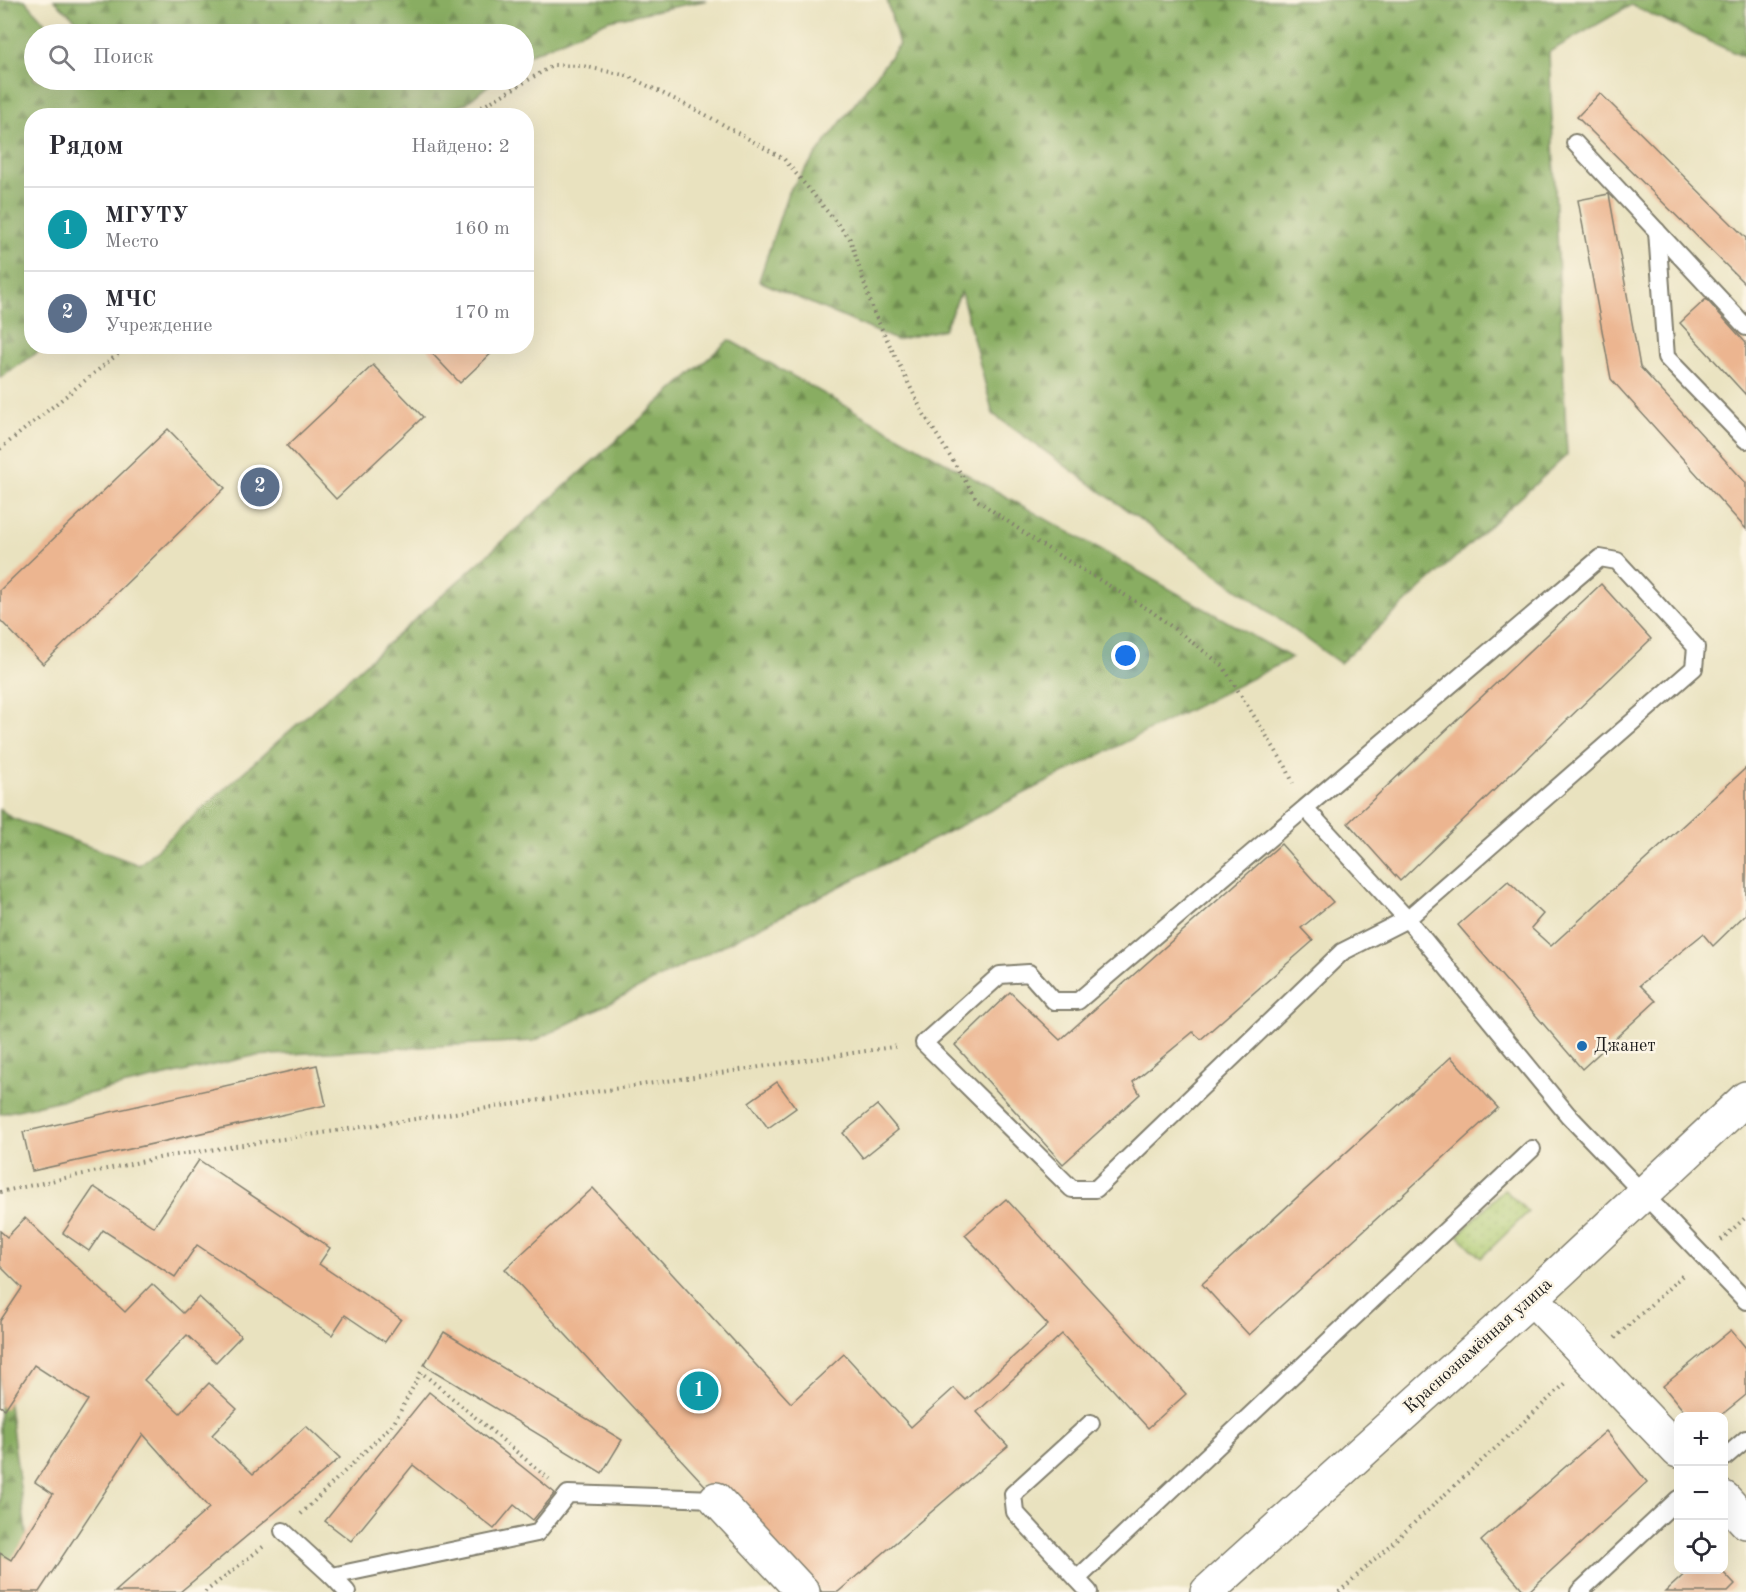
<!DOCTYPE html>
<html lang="ru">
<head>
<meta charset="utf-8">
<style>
  body { margin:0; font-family:"Old Standard TT",serif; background:#f2f2f3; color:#2b2b33 }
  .controls { position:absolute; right:18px; bottom:18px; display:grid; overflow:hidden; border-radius:12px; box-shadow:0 6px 24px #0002 }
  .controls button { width:54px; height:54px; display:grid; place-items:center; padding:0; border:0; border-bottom:2px solid #e1e1e2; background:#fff; color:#2b2b33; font:30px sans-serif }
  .you { position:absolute; left:1126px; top:656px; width:21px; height:21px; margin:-15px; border:4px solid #fff; border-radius:50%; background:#1a73e8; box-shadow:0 0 0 9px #1a73e833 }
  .badge { display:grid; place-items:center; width:39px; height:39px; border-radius:50%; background:#ea580c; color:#fff; font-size:20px; font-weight:700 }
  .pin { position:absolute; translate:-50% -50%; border:3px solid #fff; box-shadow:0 2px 6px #0006 }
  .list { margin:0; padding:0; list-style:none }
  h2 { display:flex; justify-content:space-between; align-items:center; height:78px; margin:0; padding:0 24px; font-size:26px }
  h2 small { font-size:20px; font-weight:400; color:#7c7c81 }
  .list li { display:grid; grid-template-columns:39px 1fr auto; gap:18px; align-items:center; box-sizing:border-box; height:84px; padding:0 24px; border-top:2px solid #e1e1e2 }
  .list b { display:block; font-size:22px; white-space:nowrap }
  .list p { margin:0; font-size:20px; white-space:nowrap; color:#7c7c81 }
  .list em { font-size:20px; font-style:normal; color:#7c7c81 }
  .icon { flex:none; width:33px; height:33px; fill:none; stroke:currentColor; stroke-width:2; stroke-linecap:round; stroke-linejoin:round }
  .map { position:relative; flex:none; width:1746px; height:1592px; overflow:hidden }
  .search { position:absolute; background:#fff; box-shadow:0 6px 24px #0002; left:24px; top:24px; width:510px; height:66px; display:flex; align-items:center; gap:15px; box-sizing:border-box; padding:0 21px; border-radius:33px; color:#7c7c81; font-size:22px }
  .panel { position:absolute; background:#fff; box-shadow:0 6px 24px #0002; left:24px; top:108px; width:510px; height:246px; border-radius:24px }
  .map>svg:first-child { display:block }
  .forest { fill:url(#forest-firs); stroke:#52643f; stroke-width:1.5 }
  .park { fill:url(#park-dots); stroke:#647246; stroke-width:1.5 }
  .building { fill:#ecb590 }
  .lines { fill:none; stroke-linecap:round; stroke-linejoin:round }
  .lane-casing { stroke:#827f6e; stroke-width:20 }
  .street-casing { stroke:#827f6e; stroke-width:36 }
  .path { stroke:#827f6e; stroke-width:4; stroke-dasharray:1.5 4.5; stroke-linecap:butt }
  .lane { stroke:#fff; stroke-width:16 }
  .street { stroke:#fff; stroke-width:33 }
  .poi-dot { fill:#1f6fb2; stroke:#fcf5e5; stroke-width:2 }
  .labels { text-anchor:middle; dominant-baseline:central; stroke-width:5; stroke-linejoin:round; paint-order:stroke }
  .poi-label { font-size:18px; fill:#1c1c1c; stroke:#fcf5e5; text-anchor:start }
  .street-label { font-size:18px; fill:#1c1c1c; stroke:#fcf5e5 }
</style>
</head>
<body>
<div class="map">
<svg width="1746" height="1592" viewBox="0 0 1746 1592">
  <defs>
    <pattern id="forest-firs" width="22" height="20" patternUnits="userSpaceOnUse" patternTransform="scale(1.5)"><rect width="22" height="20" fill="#89ad62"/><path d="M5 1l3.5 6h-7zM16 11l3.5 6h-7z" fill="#6f8c50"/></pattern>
    <pattern id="park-dots" width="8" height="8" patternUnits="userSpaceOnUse" patternTransform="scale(1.5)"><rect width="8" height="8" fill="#acc970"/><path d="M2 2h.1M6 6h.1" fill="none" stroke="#93ac60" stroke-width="1.8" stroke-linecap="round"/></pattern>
  </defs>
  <rect width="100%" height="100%" fill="#fcf5e5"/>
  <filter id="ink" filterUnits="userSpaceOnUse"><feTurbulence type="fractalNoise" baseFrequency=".0167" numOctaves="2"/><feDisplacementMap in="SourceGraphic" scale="12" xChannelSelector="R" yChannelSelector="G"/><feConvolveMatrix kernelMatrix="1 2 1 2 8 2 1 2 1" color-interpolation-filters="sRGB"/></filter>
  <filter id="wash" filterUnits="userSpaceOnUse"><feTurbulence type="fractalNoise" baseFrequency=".008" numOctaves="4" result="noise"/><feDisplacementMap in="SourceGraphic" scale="24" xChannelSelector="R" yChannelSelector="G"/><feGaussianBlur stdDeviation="1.35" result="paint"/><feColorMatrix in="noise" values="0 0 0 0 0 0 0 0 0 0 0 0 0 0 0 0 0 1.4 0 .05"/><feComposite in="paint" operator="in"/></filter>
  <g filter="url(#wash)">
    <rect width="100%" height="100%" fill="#e9e2bf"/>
    <g class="forest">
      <polygon points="0,0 25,0 55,34 34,34 34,80 495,80 465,104 429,115 407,115 404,109 390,116 32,116 32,346 45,347 0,378"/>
      <polygon points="54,0 708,0 609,20 524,57 524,34 92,34"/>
      <polygon points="887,0 1746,0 1746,58 1631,5 1549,52 1567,455 1340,663 993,414 961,292 944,329 896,340 759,281 788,192 899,45"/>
      <polygon points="729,340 1292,658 534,1041 253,1056 0,1114 0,809 12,818 139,865"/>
      <polygon points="0,1337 34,1592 0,1592"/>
    </g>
    <polygon class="park" points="1504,1189 1528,1212 1481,1258 1458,1235"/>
    <g id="blocks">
      <g class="building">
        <polygon points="1600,93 1746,238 1746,285 1577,117"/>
        <polygon points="1609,194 1640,367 1746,483 1746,529 1611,379 1578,200"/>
        <polygon points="1706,299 1746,343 1746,395 1680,323"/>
        <polygon points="425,346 499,346 460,383"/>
        <polygon points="373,365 423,417 336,499 287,446"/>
        <polygon points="168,429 225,488 43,664 0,620 0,590"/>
        <polygon points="1601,584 1651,639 1400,881 1348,823"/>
        <polygon points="1746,768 1746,914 1713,946 1703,934 1640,985 1656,1001 1582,1069 1458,925 1508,881 1543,914 1531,928 1551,946"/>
        <polygon points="1281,844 1333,902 1301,928 1313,941 1201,1039 1193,1032 1133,1082 1140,1094 1063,1164 955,1045 1010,992 1060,1040"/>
        <polygon points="1451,1057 1498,1108 1249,1335 1202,1284"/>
        <polygon points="317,1065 326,1105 32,1171 23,1132"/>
        <polygon points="777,1082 796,1108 768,1128 749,1102"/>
        <polygon points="877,1105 898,1130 863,1158 843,1133"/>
        <polygon points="199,1160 330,1248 319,1264 401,1319 385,1342 345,1315 332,1335 197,1245 175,1277 103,1230 89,1251 63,1233 94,1187 154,1227"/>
        <polygon points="593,1188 791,1403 844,1354 911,1427 954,1388 966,1400 1048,1325 965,1235 1006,1199 1186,1394 1148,1428 1062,1334 977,1412 1008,1446 838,1592 822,1592 731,1500 724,1506 505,1269"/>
        <polygon points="25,1218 125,1312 152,1284 183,1313 199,1297 241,1336 216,1362 187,1335 144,1380 180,1413 209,1383 237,1409 212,1435 253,1474 306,1426 340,1458 180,1592 115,1592 209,1508 143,1434 39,1592 0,1592 0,1553 11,1560 53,1494 35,1482 88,1400 34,1365 5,1409 0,1406 0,1321 22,1288 0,1266 0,1231 7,1237"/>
        <polygon points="1731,1330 1746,1348 1746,1395 1720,1416 1688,1416 1663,1386"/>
        <polygon points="444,1332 622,1440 602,1473 424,1365"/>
        <polygon points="429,1392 555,1493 533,1520 514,1505 494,1529 413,1465 351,1541 325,1521"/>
        <polygon points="1606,1431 1647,1482 1528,1592 1525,1592 1481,1541"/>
        <polygon points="1689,1570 1721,1570 1735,1585 1728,1592 1665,1592"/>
      </g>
    </g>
  </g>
  <g filter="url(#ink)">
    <use href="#blocks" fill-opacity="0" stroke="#827f6e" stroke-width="1.5"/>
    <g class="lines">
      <g class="lane-casing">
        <g id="lane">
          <polyline points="1575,143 1746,327"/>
          <polyline points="1657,231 1666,357 1746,440"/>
          <polyline points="1305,808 1600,558 1617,561 1696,647 1694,668 1407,919 1305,808 1078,1001 1054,1001 1029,973 1000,975 924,1043 1072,1189 1096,1189 1342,952 1407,919 1568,1115 1746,1301"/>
          <polyline points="1724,1458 1746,1439"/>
          <polyline points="283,1531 332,1576 537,1533 568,1494 716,1499"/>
          <polyline points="332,1576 347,1592"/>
          <polyline points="1077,1579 1532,1149"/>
          <polyline points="1089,1592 1015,1512 1013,1494 1091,1423"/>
          <polyline points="1579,1592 1678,1499"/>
        </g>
      </g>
      <g class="street-casing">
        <g id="street">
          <polyline points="1532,1298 1678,1451"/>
          <polyline points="1724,1498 1746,1522"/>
          <polyline points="716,1499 803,1592"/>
          <polyline points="1207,1592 1532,1298 1746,1098"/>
        </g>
      </g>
      <g class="path">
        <polyline points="466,116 554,65 583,66 628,76 706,115 784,159 850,239 874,313 922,411 977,500 1040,544 1151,611 1222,665 1286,767 1293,783"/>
        <polyline points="0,449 128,346"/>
        <polyline points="0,1192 163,1157 899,1046"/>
        <polyline points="1721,1240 1746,1217"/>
        <polyline points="1615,1338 1685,1273"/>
        <polyline points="301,1514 394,1423 421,1372 549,1479"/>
        <polyline points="205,1592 264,1546"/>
        <polyline points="1339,1592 1566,1383"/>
      </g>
      <use href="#lane" class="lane"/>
      <use href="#street" class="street"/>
    </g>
  </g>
  <circle class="poi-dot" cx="1582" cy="1046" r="6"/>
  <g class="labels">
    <g class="poi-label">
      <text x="1594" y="1046">Джанет</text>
    </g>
    <g class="street-label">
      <text transform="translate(1478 1346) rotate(-42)">Краснознамённая улица</text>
    </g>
  </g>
</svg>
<div class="controls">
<button>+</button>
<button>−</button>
<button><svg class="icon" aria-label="locate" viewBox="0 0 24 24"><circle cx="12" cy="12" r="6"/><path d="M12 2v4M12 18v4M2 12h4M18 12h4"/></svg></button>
</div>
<div class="you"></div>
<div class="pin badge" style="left:699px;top:1391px;background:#0f9aa8">1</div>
<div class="pin badge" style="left:260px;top:487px;background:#5c6f8a">2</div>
<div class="search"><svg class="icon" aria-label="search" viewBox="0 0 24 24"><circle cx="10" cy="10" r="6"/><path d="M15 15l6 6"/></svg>Поиск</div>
<section class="panel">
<h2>Рядом<small>Найдено: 2</small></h2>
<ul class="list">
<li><span class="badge" style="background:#0f9aa8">1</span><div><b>МГУТУ</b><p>Место</p></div><em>160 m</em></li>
<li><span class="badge" style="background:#5c6f8a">2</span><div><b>МЧС</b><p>Учреждение</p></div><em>170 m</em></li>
</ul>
</section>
</div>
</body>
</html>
